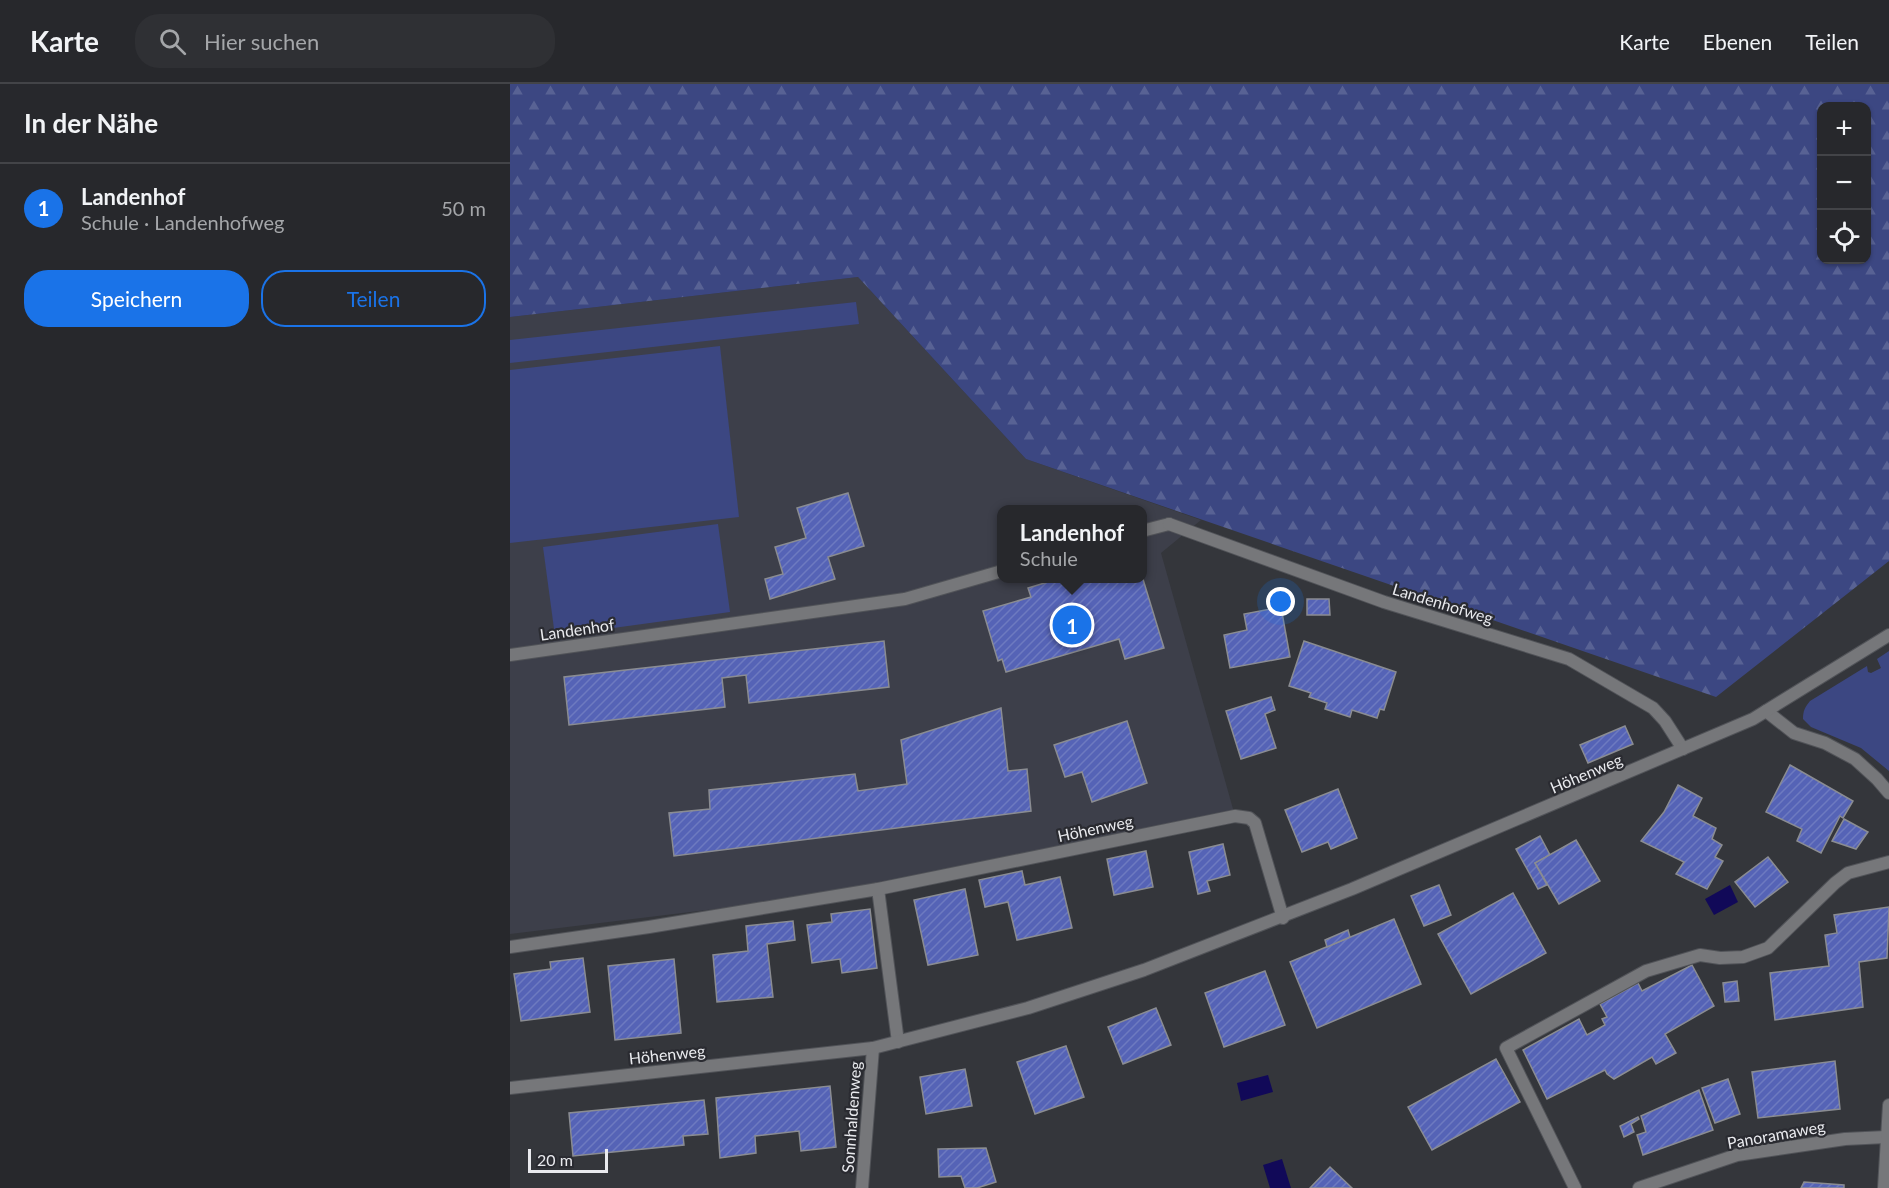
<!DOCTYPE html>
<html lang="de">
<head>
<meta charset="utf-8">
<style>
  body { margin:0; font-family:Lato,sans-serif; background:#2f3034; color:#f1f3f6 }
  .controls { position:absolute; right:18px; top:18px; display:grid; overflow:hidden; border-radius:12px; box-shadow:0 2px 4px #0004 }
  .controls button { width:54px; height:54px; display:grid; place-items:center; padding:0; border:0; border-bottom:2px solid #434448; background:#27282c; color:#f1f3f6; font:30px sans-serif }
  .scale { position:absolute; left:18px; bottom:15px; width:80px; box-sizing:border-box; padding-left:6px; border:3px solid #e9eaee; border-top:0; font-size:16px; line-height:21px; white-space:nowrap; color:#e9eaee; -webkit-text-stroke:4px #2a2b31; paint-order:stroke }
  .you { position:absolute; left:771px; top:518px; width:21px; height:21px; margin:-15px; border:4px solid #fff; border-radius:50%; background:#1a73e8; box-shadow:0 0 0 9px #1a73e833 }
  .badge { display:grid; place-items:center; width:39px; height:39px; border-radius:50%; background:#1a73e8; color:#fff; font-size:20px; font-weight:700 }
  .pin { position:absolute; translate:-50% -50%; border:3px solid #fff; box-shadow:0 2px 6px #0006 }
  .popup { position:absolute; left:487px; top:421px; width:150px; height:78px; box-sizing:border-box; display:grid; place-content:center; border-radius:12px; background:#27282c; filter:drop-shadow(0 2px 4px #0005); font-size:20px; white-space:nowrap; color:#a4a6a9 }
  .popup b { font-size:22px; color:#f1f3f6 }
  .popup::after { content:''; position:absolute; left:50%; top:100%; margin-left:-12px; border:12px solid transparent; border-top-color:#27282c }
  .list { margin:0; padding:0; list-style:none }
  h2 { display:flex; justify-content:space-between; align-items:center; height:78px; margin:0; padding:0 24px; font-size:26px }
  h2 small { font-size:20px; font-weight:400; color:#a4a6a9 }
  .list li { display:grid; grid-template-columns:39px 1fr auto; gap:18px; align-items:center; box-sizing:border-box; height:90px; padding:0 24px; border-top:2px solid #434448 }
  .list b { display:block; font-size:22px; white-space:nowrap }
  .list p { margin:0; font-size:20px; white-space:nowrap; color:#a4a6a9 }
  .list em { font-size:20px; font-style:normal; color:#a4a6a9 }
  .actions { display:flex; gap:12px; padding:18px 24px }
  .actions a { flex:1; padding:14px 0; border:2px solid #1a73e8; border-radius:24px; text-align:center; font-size:21px; color:#1a73e8 }
  .actions .main { background:#1a73e8; color:#fff }
  .icon { flex:none; width:33px; height:33px; fill:none; stroke:currentColor; stroke-width:2; stroke-linecap:round; stroke-linejoin:round }
  .map { position:relative; flex:none; width:1379px; height:1104px; overflow:hidden }
  header { display:flex; align-items:center; gap:36px; box-sizing:border-box; height:84px; padding:0 30px; background:#27282c; border-bottom:2px solid #434448 }
  header strong { font-size:28px }
  nav { display:flex; gap:33px; margin-inline-start:auto; font-size:21px }
  .search { width:420px; height:54px; background:#2f3034; display:flex; align-items:center; gap:15px; box-sizing:border-box; padding:0 21px; border-radius:24px; color:#a4a6a9; font-size:22px }
  main { display:flex }
  aside { flex:1; background:#27282c }
  .map>svg:first-child { display:block }
  .built { fill:#3d3f4a; fill-rule:evenodd }
  .grass { fill:#3c4782 }
  .forest { fill:url(#forest-firs); fill-rule:evenodd }
  .water { fill:#110958 }
  .building { fill:url(#building-hatch); stroke:#8a8c92; stroke-width:1.5 }
  .lines { fill:none; stroke-linecap:round; stroke-linejoin:round }
  .service-casing { stroke:#515358; stroke-width:14 }
  .minor-casing { stroke:#515358; stroke-width:14 }
  .service { stroke:#76777a; stroke-width:12 }
  .minor { stroke:#76777a; stroke-width:12 }
  .labels { text-anchor:middle; dominant-baseline:central; stroke-width:4.5; stroke-linejoin:round; paint-order:stroke }
  .street-label { font-size:16px; fill:#e9eaee; stroke:#2a2b31 }
</style>
</head>
<body>
<header>
<strong>Karte</strong>
<div class="search"><svg class="icon" aria-label="search" viewBox="0 0 24 24"><circle cx="10" cy="10" r="6"/><path d="M15 15l6 6"/></svg>Hier suchen</div>
<nav><a>Karte</a><a>Ebenen</a><a>Teilen</a></nav>
</header>
<main>
<aside>
<h2>In der Nähe<small></small></h2>
<ul class="list">
<li><span class="badge">1</span><div><b>Landenhof</b><p>Schule · Landenhofweg</p></div><em>50 m</em></li>
</ul>
<div class="actions"><a class="main">Speichern</a><a>Teilen</a></div>
</aside>
<div class="map">
<svg width="1379" height="1104" viewBox="0 0 1379 1104">
  <defs>
    <pattern id="forest-firs" width="22" height="20" patternUnits="userSpaceOnUse" patternTransform="scale(1.5)"><rect width="22" height="20" fill="#3c4782"/><path d="M5 1l3.5 6h-7zM16 11l3.5 6h-7z" fill="#586294"/></pattern>
    <pattern id="building-hatch" width="6" height="6" patternUnits="userSpaceOnUse" patternTransform="scale(1.5)"><rect width="6" height="6" fill="#5563b6"/><path d="M-1 1l2-2M0 6l6-6M5 7l2-2" fill="none" stroke="#6d7ac0"/></pattern>
  </defs>
  <rect width="100%" height="100%" fill="#34363b"/>
  <path class="built" d="M 348,193 L 516,375 L 691,436 L 651,469 L 725,732 L 368,805 L 0,850 L 0,233 ZM 492,426 L 632,426 L 632,494 L 492,494 Z"/>
  <g class="grass">
    <polygon points="346,218 349,240 0,279 0,256"/>
    <polygon points="210,262 229,433 0,459 0,286"/>
    <polygon points="208,440 220,528 45,552 33,463"/>
    <path d="M 1379,567 L 1379,687 L 1351,664 L 1301,643 L 1293,635 C 1293,627 1295,623 1300,617 L 1357,582 L 1358,588 L 1361,589 L 1371,584 L 1367,575 Z"/>
  </g>
  <path class="forest" d="M 0,0 L 1379,0 L 1379,477 L 1206,613 L 516,375 L 348,193 L 0,233 ZM 1312,22 L 1356,22 L 1356,176 L 1312,176 Z"/>
  <g class="water">
    <polygon points="1220,801 1228,818 1204,831 1195,815"/>
    <polygon points="758,991 763,1008 731,1017 727,999"/>
    <polygon points="772,1075 781,1104 760,1104 753,1081"/>
  </g>
  <g class="building">
    <polygon points="338,409 354,462 318,473 325,495 260,515 255,495 273,490 265,463 296,454 287,424"/>
    <polygon points="632,492 654,564 615,575 609,555 496,588 492,575 488,577 473,527 521,513 518,504 551,494 632,494"/>
    <polygon points="797,515 819,515 820,531 797,531"/>
    <polygon points="771,523 780,573 720,584 714,551 737,546 734,530"/>
    <polygon points="374,557 379,603 239,619 236,591 212,594 215,623 59,641 54,593"/>
    <polygon points="794,557 886,588 874,626 870,625 867,634 842,626 840,633 815,625 817,619 799,613 801,609 779,602"/>
    <polygon points="761,613 765,626 755,630 766,664 731,675 716,627"/>
    <polygon points="491,624 498,687 517,685 521,727 164,772 159,729 200,725 199,706 345,690 348,707 397,700 391,656"/>
    <polygon points="617,637 637,699 582,718 572,688 555,693 544,661"/>
    <polygon points="1115,642 1123,660 1078,679 1070,661"/>
    <polygon points="1280,681 1343,717 1333,734 1330,732 1311,769 1287,757 1292,745 1256,728"/>
    <polygon points="1168,701 1192,714 1183,732 1206,744 1202,755 1212,761 1205,773 1213,777 1197,805 1166,790 1174,778 1131,757 1154,728"/>
    <polygon points="828,705 847,754 821,765 818,758 792,768 775,726"/>
    <polygon points="1334,735 1358,748 1346,765 1322,757"/>
    <polygon points="1030,752 1040,771 1025,779 1037,801 1028,805 1006,765"/>
    <polygon points="1066,756 1090,797 1049,820 1025,779"/>
    <polygon points="713,760 720,791 697,797 700,807 688,810 679,768"/>
    <polygon points="636,767 643,803 604,811 597,775"/>
    <polygon points="1258,773 1278,798 1245,823 1225,798"/>
    <polygon points="512,787 515,801 550,793 562,844 507,856 498,818 475,823 469,796"/>
    <polygon points="929,801 941,831 914,842 901,812"/>
    <polygon points="455,805 468,871 418,881 404,816"/>
    <polygon points="1003,809 1036,869 961,910 928,850"/>
    <polygon points="1379,823 1377,874 1349,878 1353,923 1265,936 1260,889 1319,882 1315,851 1327,849 1324,831"/>
    <polygon points="360,825 367,884 332,889 330,875 302,879 297,841 322,838 321,830"/>
    <polygon points="884,835 911,900 807,944 780,878"/>
    <polygon points="283,837 285,856 257,860 263,913 207,918 203,871 238,867 236,842"/>
    <polygon points="838,846 840,853 817,863 815,856"/>
    <polygon points="73,874 80,928 11,937 4,890 41,885 40,878"/>
    <polygon points="164,875 171,949 105,956 98,882"/>
    <polygon points="1182,881 1204,922 1155,950 1166,969 1146,980 1142,973 1104,995 1097,990 1095,986 1037,1015 1013,966 1069,935 1077,951 1095,941 1092,935 1097,933 1090,920 1128,899 1132,907"/>
    <polygon points="755,887 775,941 714,963 695,909"/>
    <polygon points="1227,897 1229,917 1215,918 1213,899"/>
    <polygon points="646,924 661,961 613,980 598,943"/>
    <polygon points="556,962 574,1013 525,1030 507,978"/>
    <polygon points="986,975 1010,1018 922,1066 898,1023"/>
    <polygon points="1325,977 1330,1025 1248,1034 1242,988"/>
    <polygon points="455,985 462,1022 416,1030 410,993"/>
    <polygon points="1218,995 1230,1030 1205,1039 1192,1004"/>
    <polygon points="320,1002 326,1063 291,1067 289,1047 245,1052 246,1069 210,1074 206,1014"/>
    <polygon points="1189,1006 1203,1046 1133,1071 1127,1051 1136,1048 1131,1032"/>
    <polygon points="194,1016 198,1050 173,1052 174,1061 63,1072 59,1029"/>
    <polygon points="1128,1033 1129,1035 1121,1040 1124,1048 1114,1053 1110,1042"/>
    <polygon points="476,1064 486,1098 467,1104 455,1104 451,1092 429,1093 428,1065"/>
    <polygon points="820,1083 842,1104 800,1104"/>
    <polygon points="1294,1098 1334,1101 1334,1104 1291,1104"/>
  </g>
  <g class="lines">
    <g class="service-casing">
      <g id="service">
        <polyline points="632,447 659,440"/>
        <polyline points="0,571 395,515 492,487"/>
        <polyline points="368,805 388,958"/>
        <polyline points="0,863 139,843 368,805 725,732 739,734 745,739 773,834"/>
        <polyline points="1065,1104 996,964 1136,887 1190,871 1210,874 1233,873 1258,864 1325,799 1338,789 1379,778"/>
      </g>
    </g>
    <g class="minor-casing">
      <g id="minor">
        <polyline points="659,440 874,518 1059,575 1143,624 1155,637 1173,665"/>
        <polyline points="1256,627 1284,649 1315,659 1345,675 1367,695 1379,709"/>
        <polyline points="0,1004 363,964 518,924 634,886 842,805 1243,635 1379,551"/>
        <polyline points="352,1104 363,964"/>
        <polyline points="1129,1104 1227,1071 1335,1055 1376,1053"/>
        <polyline points="1374,1104 1379,1021"/>
      </g>
    </g>
    <use href="#service" class="service"/>
    <use href="#minor" class="minor"/>
  </g>
  <g class="labels">
    <g class="street-label">
      <text transform="translate(933 519) rotate(17)">Landenhofweg</text>
      <text transform="translate(67 545) rotate(-8)">Landenhof</text>
      <text transform="translate(1076 689) rotate(-23)">Höhenweg</text>
      <text transform="translate(585 744) rotate(-12)">Höhenweg</text>
      <text transform="translate(157 970) rotate(-6)">Höhenweg</text>
      <text transform="translate(341 1033) rotate(-86)">Sonnhaldenweg</text>
      <text transform="translate(1266 1050) rotate(-10)">Panoramaweg</text>
    </g>
  </g>
</svg>
<div class="controls">
<button>+</button>
<button>−</button>
<button><svg class="icon" aria-label="locate" viewBox="0 0 24 24"><circle cx="12" cy="12" r="6"/><path d="M12 2v4M12 18v4M2 12h4M18 12h4"/></svg></button>
</div>
<div class="scale">20 m</div>
<div class="you"></div>
<div class="pin badge" style="left:562px;top:541px">1</div>
<div class="popup"><b>Landenhof</b>Schule</div>
</div>
</main>
</body>
</html>
